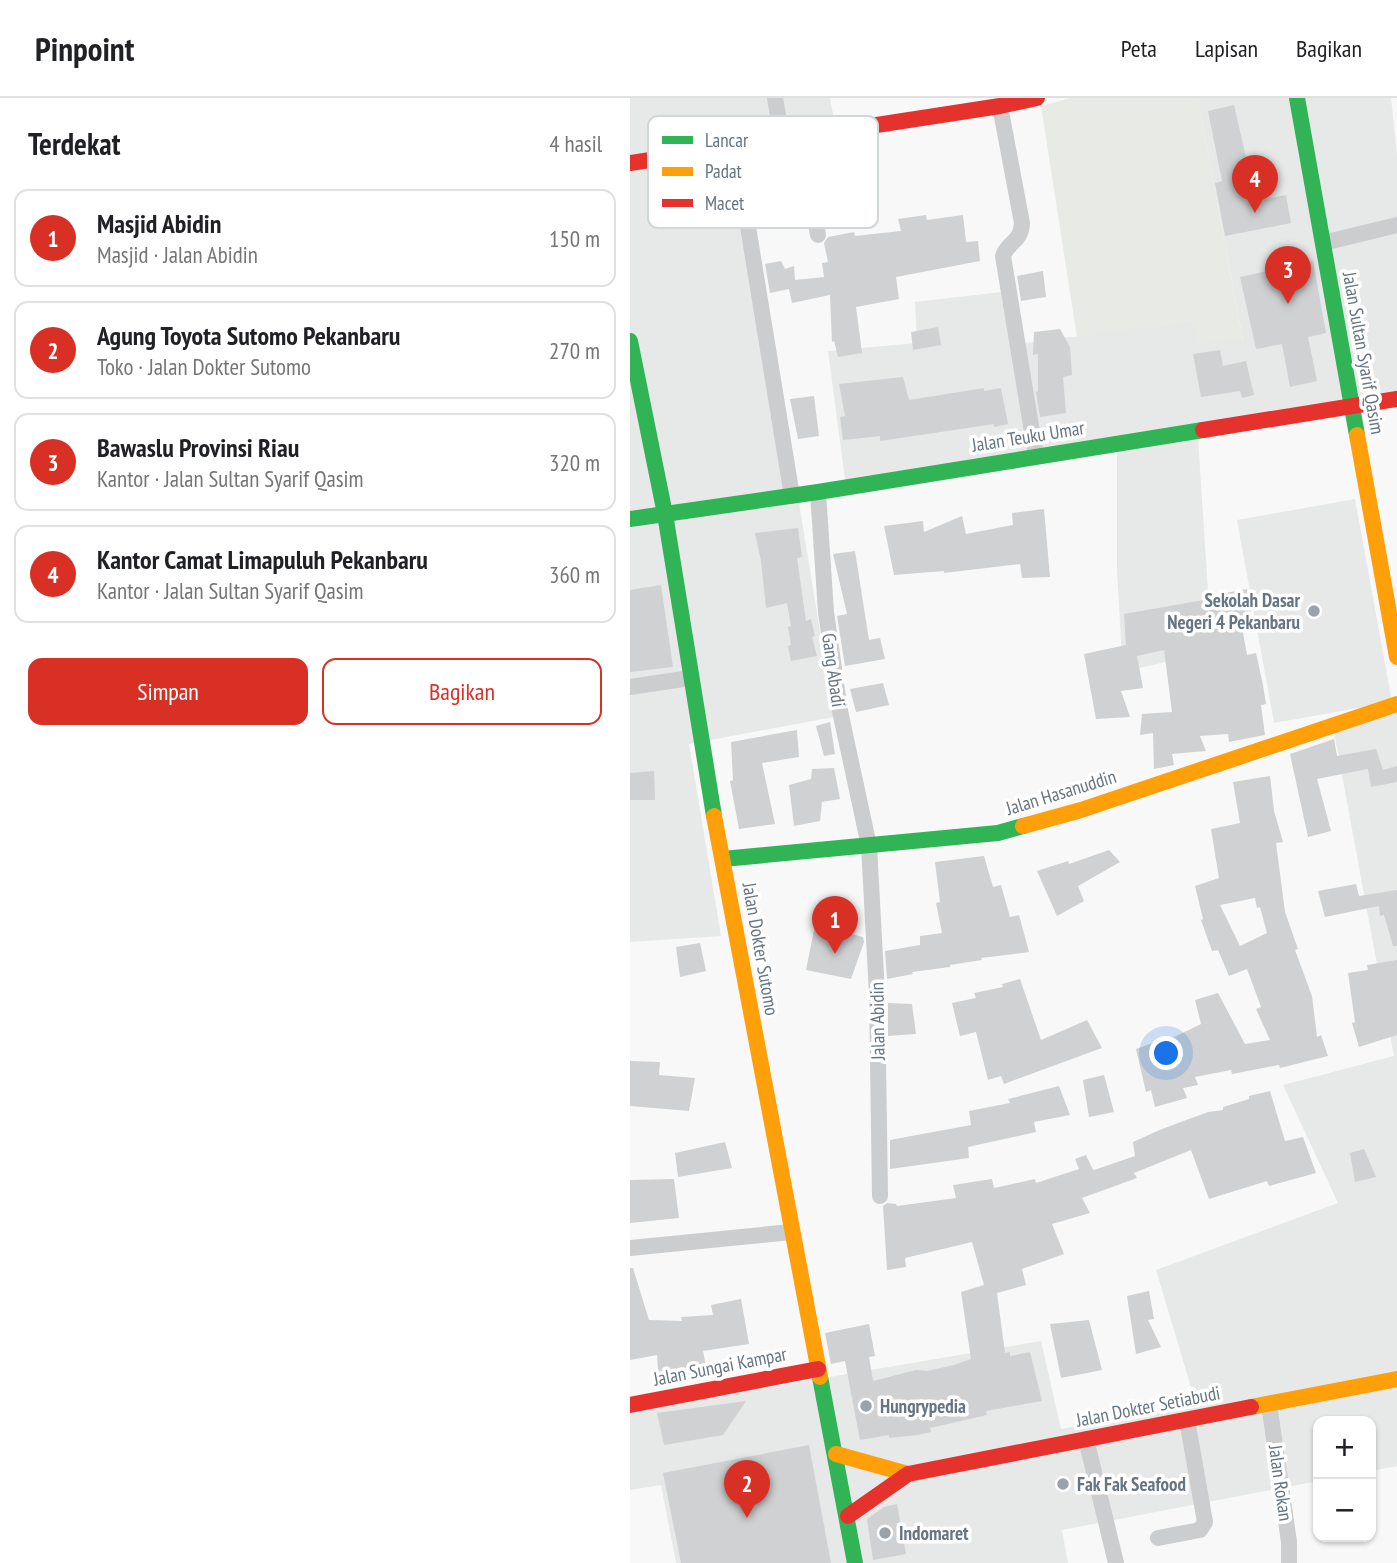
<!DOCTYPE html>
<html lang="id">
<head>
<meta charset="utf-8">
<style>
  body { margin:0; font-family:"PT Sans Narrow",sans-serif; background:#f2f2f2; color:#202124 }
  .controls { position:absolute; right:21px; bottom:21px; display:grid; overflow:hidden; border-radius:14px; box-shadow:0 2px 5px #0004 }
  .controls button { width:63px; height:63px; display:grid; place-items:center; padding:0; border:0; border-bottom:2px solid #e0e0e0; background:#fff; color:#202124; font:35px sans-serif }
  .you { position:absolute; left:537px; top:956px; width:24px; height:24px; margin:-18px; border:5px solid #fff; border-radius:50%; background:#1a73e8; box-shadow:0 0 0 10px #1a73e833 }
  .badge { display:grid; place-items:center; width:46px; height:46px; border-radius:50%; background:#d93025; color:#fff; font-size:23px; font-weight:700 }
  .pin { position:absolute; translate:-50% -58px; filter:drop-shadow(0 2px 4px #0008) }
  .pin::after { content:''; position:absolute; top:37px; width:24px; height:21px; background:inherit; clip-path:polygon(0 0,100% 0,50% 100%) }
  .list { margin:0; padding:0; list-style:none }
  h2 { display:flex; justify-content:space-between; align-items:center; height:91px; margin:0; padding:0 28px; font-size:30px }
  h2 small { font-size:23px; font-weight:400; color:#757577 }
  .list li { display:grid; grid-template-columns:46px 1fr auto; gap:21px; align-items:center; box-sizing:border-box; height:98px; margin:0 14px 14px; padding:0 14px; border:2px solid #e0e0e0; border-radius:14px }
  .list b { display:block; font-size:26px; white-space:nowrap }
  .list p { margin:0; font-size:23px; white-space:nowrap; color:#757577 }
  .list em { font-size:23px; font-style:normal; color:#757577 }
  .actions { display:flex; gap:14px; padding:21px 28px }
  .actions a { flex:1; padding:16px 0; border:2px solid #d93025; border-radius:14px; text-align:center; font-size:24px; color:#d93025 }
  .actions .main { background:#d93025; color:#fff }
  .map { position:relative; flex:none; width:767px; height:1465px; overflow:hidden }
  header { display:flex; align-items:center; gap:42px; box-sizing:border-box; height:98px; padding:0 35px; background:#fff; border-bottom:2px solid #e0e0e0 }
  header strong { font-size:33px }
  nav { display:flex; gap:38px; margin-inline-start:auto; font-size:24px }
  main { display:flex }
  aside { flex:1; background:#fff }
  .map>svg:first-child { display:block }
  .built { fill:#e7e8e8 }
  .green { fill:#e7eae5 }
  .building { fill:#cfd1d2; fill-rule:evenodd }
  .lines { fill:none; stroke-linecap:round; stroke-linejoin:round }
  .street { stroke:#cbcdce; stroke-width:16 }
  .fast { stroke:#30b455; stroke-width:16 }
  .slow { stroke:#ff9f0a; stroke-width:16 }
  .jam { stroke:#e5322d; stroke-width:16 }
  .poi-dot { fill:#98a3ab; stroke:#fff; stroke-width:2.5 }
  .labels { text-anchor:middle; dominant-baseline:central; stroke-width:7; stroke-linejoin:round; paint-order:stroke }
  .street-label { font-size:19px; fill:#657581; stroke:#fff }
  .poi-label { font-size:19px; font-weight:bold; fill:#657581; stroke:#fff; text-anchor:start }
  .key { fill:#fff; stroke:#d1d6d9; stroke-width:2 }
  .key-label { font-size:19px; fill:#657581 }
</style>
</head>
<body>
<header>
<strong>Pinpoint</strong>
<nav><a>Peta</a><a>Lapisan</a><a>Bagikan</a></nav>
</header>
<main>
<aside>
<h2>Terdekat<small>4 hasil</small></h2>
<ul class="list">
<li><span class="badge">1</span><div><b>Masjid Abidin</b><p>Masjid · Jalan Abidin</p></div><em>150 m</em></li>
<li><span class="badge">2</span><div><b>Agung Toyota Sutomo Pekanbaru</b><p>Toko · Jalan Dokter Sutomo</p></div><em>270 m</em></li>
<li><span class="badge">3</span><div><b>Bawaslu Provinsi Riau</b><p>Kantor · Jalan Sultan Syarif Qasim</p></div><em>320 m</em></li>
<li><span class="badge">4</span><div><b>Kantor Camat Limapuluh Pekanbaru</b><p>Kantor · Jalan Sultan Syarif Qasim</p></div><em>360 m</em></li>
</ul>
<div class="actions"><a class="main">Simpan</a><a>Bagikan</a></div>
</aside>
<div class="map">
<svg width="767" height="1465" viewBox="0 0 767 1465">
  <rect width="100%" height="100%" fill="#f8f8f8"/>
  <g class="built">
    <polygon points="0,0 200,0 205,27 110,44 204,619 59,646 91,838 0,844"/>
    <polygon points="568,0 761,0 767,56 767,303 568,340 582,553 493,574 487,474 487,352 217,396 198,253 287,245 285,204 371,194 381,247 564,223 613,242"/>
    <polygon points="725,401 762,604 644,625 607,422"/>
    <polygon points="767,615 767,1368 741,1373 741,1323 688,1323 688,1383 432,1432 438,1465 46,1465 31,1387 0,1392 0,1313 411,1243 431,1331 566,1306 526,1172 708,1105 653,987 764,958 704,634"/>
  </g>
  <polygon class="green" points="441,0 568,0 613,243 565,246 564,223 447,239 411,8"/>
  <g class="building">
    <polygon points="604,7 616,59 611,60 620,104 656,97 661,125 595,138 585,85 592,83 578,13"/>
    <polygon points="296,117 297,122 333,117 336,144 348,143 350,163 266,179 269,201 226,209 232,255 208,259 204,243 202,244 200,197 162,205 159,191 140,195 135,166 151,163 155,171 164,168 165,182 194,179 192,165 198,164 194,145 198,139 224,134 225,138 271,133 268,121"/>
    <polygon points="683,163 696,235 678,239 687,283 660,289 652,246 626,251 610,179"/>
    <polygon points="413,173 416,199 391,203 387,178"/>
    <polygon points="308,229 311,247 283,252 281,234"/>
    <polygon points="430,231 440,249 442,277 433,279 436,315 410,319 406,294 408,293 408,256 403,257 404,234"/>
    <polygon points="590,252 593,268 616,263 624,297 612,300 610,293 571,299 563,256"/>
    <polygon points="273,279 279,302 354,290 354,293 371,290 378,326 364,329 364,326 250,343 250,338 213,342 210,319 215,318 209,286"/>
    <polygon points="184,298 189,338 168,341 160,301"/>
    <polygon points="414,411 420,479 392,480 390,466 314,475 314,473 264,477 254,428 293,423 294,434 332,418 336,436 383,427 382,415"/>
    <polygon points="168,430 172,459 167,460 176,523 181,521 185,538 182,539 187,558 161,563 158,548 161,547 158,529 161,528 157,505 136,510 131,463 125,435"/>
    <polygon points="225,453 239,542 250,540 255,561 215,568 207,518 217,516 203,456"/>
    <polygon points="31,487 43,569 0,574 0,492"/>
    <polygon points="617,491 621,516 610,518 617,557 626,555 633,587 636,606 631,607 635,637 599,644 598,636 570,638 576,653 542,656 544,667 524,671 523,635 510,637 512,616 542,614 534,552 507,558 513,590 491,593 500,619 466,621 454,556 496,547 494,516 585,500 584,497"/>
    <polygon points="253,585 259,607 226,614 220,591"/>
    <polygon points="200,624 205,656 194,658 186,628"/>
    <polygon points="167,632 169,659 132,665 145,726 109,731 100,683 103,682 101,644"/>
    <polygon points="704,641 707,658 746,651 753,672 767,668 767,684 741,689 738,671 687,681 701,733 678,739 660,656"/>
    <polygon points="204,670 210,701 192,704 190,723 164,728 159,687 181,681 182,671"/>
    <polygon points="24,673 25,702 0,702 0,675"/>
    <path d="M 640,678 L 644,713 L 653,744 L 646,745 L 655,814 L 668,851 L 665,852 L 682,898 L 687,939 L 691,937 L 698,958 L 650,970 L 649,967 L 602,976 L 601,972 L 565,979 L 568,987 L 553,990 L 557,1000 L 525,1009 L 521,992 L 516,994 L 506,951 L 525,944 L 526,948 L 571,926 L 565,902 L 588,895 L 615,946 L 640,942 L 626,911 L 631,909 L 617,871 L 599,878 L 588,852 L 582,853 L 571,822 L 573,821 L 565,788 L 589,780 L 581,731 L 610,725 L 603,684 ZM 625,800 L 627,810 L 630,809 L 637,835 L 610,848 L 590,807 Z"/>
    <polygon points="479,752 490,764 448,788 454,803 427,818 407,773 438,763 439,766"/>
    <polygon points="354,758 363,789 371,787 380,819 389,817 399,854 351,860 352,862 320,867 320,869 282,874 283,876 257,881 255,853 290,847 290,838 312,835 306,805 310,804 305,764"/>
    <polygon points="726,786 729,798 767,792 767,848 763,848 754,817 750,818 749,808 695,819 688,793"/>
    <polygon points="185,827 233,839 234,844 221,881 176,872"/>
    <polygon points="70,845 76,873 50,879 46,849"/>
    <polygon points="767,862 767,937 729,949 722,925 725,924 718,875 738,872 737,867"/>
    <polygon points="390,881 411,942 457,922 472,950 374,986 371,978 358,982 346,934 330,938 322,905 346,900 344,895 373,889 372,886"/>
    <polygon points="258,905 282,906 286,936 258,938"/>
    <polygon points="0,963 30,964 29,977 65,980 59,1013 0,1008"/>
    <polygon points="474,977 484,1014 459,1019 453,982"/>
    <polygon points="429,988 440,1017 404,1024 406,1034 338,1049 339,1060 260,1071 260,1042 341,1027 339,1013 380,1005 378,1001"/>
    <polygon points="640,993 655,1043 673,1039 686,1075 639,1088 637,1083 579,1101 561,1052 504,1075 507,1080 452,1100 460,1115 422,1126 434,1156 392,1171 396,1187 367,1195 375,1255 380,1254 380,1258 400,1254 412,1303 356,1313 357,1317 300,1330 301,1334 287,1337 259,1340 259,1337 230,1342 215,1263 201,1266 195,1235 239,1226 245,1258 239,1259 243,1283 286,1272 297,1273 324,1267 341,1261 331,1194 354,1187 342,1144 275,1160 276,1169 257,1172 253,1108 257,1105 266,1106 267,1108 326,1100 323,1087 362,1081 364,1090 405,1081 406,1085 449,1071 445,1061 456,1057 463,1072 467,1071 505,1058 503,1044 532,1031 578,1014 593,1012 593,1009 619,1001 619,998"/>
    <polygon points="95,1044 102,1070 48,1079 45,1055"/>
    <polygon points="734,1051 746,1079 725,1084 720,1055"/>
    <polygon points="44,1081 49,1120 0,1125 0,1082"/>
    <polygon points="0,1170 3,1170 19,1222 52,1223 51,1219 83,1217 81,1207 111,1201 119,1246 73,1253 78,1279 29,1285 27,1257 0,1262"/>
    <polygon points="519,1193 524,1221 518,1222 531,1249 506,1256 497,1198"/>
    <polygon points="459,1222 472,1272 431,1280 420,1226"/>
    <polygon points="116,1303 93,1337 34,1347 27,1315"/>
    <polygon points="179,1347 201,1465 51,1465 33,1375"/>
    <polygon points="267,1406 276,1456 243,1462 237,1421 254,1409"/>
  </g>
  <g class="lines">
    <g class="street">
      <polyline points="145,0 152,40"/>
      <path d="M 370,8 L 392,125 C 391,145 378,143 373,158 L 406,358"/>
      <polyline points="170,38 188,137"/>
      <polyline points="105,49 162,398"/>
      <polyline points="693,145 767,127"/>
      <polyline points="188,394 196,514 210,613 239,748 247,896 250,1098"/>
      <polyline points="0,589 60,580"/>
      <polyline points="0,1150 161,1134"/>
      <polyline points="639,1306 659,1444 659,1465"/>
      <polyline points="456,1341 486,1465"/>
      <polyline points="528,1440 570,1432 575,1424 557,1322"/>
    </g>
    <g class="fast">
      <polyline points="667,0 727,337"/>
      <polyline points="0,243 35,416 84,718"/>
      <polyline points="0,421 188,394 573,332"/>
      <polyline points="93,761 368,735 393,728"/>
      <polyline points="190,1279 225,1465"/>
    </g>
    <g class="slow">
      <polyline points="727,337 767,559"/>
      <polyline points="84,718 190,1279"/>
      <polyline points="393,728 451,712 767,606"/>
      <polyline points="621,1309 767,1281"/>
      <polyline points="206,1356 278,1376"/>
    </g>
    <g class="jam">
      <polyline points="0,65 370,8 407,0"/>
      <polyline points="573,332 767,301"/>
      <polyline points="0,1307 188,1271"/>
      <polyline points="218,1418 278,1376 621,1309"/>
    </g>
  </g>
  <g class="poi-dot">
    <circle cx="684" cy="513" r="7"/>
    <circle cx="236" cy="1308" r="7"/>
    <circle cx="433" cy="1386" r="7"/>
    <circle cx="255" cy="1435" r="7"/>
  </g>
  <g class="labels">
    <g class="street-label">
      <text transform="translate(734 255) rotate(80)">Jalan Sultan Syarif Qasim</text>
      <text transform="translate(398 338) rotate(-9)">Jalan Teuku Umar</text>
      <text transform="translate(204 572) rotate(82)">Gang Abadi</text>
      <text transform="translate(431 694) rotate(-17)">Jalan Hasanuddin</text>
      <text transform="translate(131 851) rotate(80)">Jalan Dokter Sutomo</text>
      <text transform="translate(247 923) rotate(-91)">Jalan Abidin</text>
      <text transform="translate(90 1268) rotate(-11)">Jalan Sungai Kampar</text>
      <text transform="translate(518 1308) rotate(-11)">Jalan Dokter Setiabudi</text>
      <text transform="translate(651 1385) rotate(82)">Jalan Rokan</text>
    </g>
    <g class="poi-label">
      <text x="670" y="502" text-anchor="end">Sekolah Dasar<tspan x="670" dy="22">Negeri 4 Pekanbaru</tspan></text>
      <text x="250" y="1308">Hungrypedia</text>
      <text x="447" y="1386">Fak Fak Seafood</text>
      <text x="269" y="1435">Indomaret</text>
    </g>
  </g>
  <rect x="18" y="18" width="230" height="112" rx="10" class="key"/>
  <rect x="32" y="38" width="31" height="8" fill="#30b455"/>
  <rect x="32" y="69" width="31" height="9" fill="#ff9f0a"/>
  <rect x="32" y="101" width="31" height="8" fill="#e5322d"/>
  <g class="key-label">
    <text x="75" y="49">Lancar</text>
    <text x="75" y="80">Padat</text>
    <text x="75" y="112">Macet</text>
  </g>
</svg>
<div class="controls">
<button>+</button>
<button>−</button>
</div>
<div class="you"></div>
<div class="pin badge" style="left:205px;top:856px">1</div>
<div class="pin badge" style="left:117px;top:1420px">2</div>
<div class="pin badge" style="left:658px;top:206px">3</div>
<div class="pin badge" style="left:625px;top:115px">4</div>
</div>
</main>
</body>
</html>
